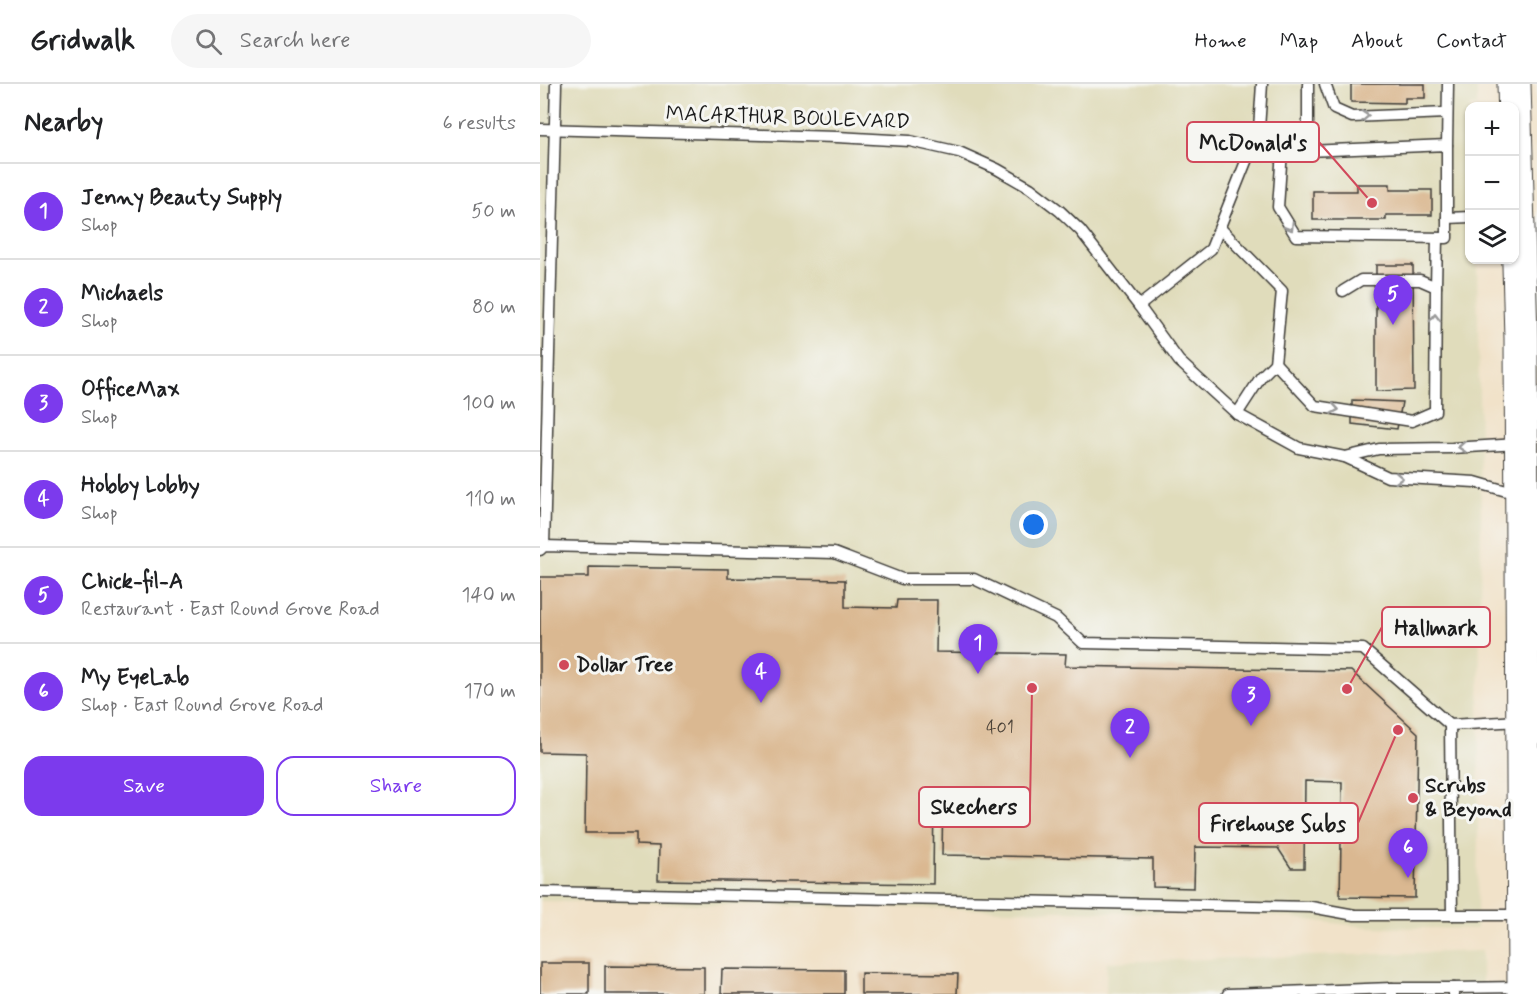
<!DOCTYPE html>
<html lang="en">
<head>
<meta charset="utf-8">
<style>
  body { margin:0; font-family:Mynerve,sans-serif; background:#f6f6f6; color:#202124 }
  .controls { position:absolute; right:18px; top:18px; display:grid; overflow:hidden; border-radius:12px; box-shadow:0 2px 4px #0004 }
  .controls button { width:54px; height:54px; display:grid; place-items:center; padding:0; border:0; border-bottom:2px solid #e0e0e0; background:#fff; color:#202124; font:30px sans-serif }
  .you { position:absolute; left:494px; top:441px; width:21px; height:21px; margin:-15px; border:4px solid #fff; border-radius:50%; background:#1a73e8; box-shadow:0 0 0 9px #1a73e833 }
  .badge { display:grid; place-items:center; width:39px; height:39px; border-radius:50%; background:#7c3aed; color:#fff; font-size:20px; font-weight:700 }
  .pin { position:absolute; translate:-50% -50px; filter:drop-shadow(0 2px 3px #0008) }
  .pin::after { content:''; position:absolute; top:32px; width:21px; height:18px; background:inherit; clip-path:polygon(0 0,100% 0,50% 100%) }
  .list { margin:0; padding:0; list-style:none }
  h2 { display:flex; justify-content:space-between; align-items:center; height:78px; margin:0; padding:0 24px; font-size:26px }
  h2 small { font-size:20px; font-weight:400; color:#757577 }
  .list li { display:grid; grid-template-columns:39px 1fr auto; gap:18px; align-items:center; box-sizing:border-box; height:96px; padding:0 24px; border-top:2px solid #e0e0e0 }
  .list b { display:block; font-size:22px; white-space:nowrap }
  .list p { margin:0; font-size:20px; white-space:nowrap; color:#757577 }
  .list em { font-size:20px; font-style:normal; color:#757577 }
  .actions { display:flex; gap:12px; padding:18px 24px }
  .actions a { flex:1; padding:14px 0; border:2px solid #7c3aed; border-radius:18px; text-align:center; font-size:21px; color:#7c3aed }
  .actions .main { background:#7c3aed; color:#fff }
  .icon { flex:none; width:33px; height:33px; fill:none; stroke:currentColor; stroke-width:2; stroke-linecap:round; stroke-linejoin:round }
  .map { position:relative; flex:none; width:997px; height:910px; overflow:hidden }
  header { display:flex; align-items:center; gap:36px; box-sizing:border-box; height:84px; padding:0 30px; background:#fff; border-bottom:2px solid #e0e0e0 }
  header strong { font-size:28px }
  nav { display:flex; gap:33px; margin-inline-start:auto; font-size:21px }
  .search { width:420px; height:54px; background:#f6f6f6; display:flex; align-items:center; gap:15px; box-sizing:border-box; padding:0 21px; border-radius:33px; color:#757577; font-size:22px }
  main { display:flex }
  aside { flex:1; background:#fff }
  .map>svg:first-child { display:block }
  .built { fill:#e0dcbb }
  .building { fill:#dab891 }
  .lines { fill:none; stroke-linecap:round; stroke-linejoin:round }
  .service-casing { stroke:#3c3a36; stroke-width:13 }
  .primary-casing { stroke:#3c3a36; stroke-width:35 }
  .service { stroke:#fff; stroke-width:10 }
  .primary { stroke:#fff; stroke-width:33 }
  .oneway { stroke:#999 }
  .poi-dot { fill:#d1495b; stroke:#f6f6f2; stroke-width:2 }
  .labels { text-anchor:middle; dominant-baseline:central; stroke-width:6; stroke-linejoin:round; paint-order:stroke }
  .number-label { font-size:18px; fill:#4c4339 }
  .street-label { font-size:21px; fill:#1c1c1c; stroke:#f6f6f2 }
  .poi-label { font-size:21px; font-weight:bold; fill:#1c1c1c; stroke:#f6f6f2; text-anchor:start }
  .leader { fill:none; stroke:#d1495b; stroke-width:2 }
  .callout-dot { fill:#d1495b; stroke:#f6f6f2; stroke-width:2 }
  .callout { fill:#f6f6f2; stroke:#d1495b; stroke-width:2 }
  .callout-label { font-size:22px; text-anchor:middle; font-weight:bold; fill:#1c1c1c }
</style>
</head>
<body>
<header>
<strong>Gridwalk</strong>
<div class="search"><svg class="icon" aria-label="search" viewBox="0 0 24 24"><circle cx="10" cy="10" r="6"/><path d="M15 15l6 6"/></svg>Search here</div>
<nav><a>Home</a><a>Map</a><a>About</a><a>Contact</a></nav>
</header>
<main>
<aside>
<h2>Nearby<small>6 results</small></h2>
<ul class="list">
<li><span class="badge">1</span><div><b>Jenny Beauty Supply</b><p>Shop</p></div><em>50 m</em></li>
<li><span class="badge">2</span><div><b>Michaels</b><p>Shop</p></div><em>80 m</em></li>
<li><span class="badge">3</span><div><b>OfficeMax</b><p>Shop</p></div><em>100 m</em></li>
<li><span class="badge">4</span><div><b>Hobby Lobby</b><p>Shop</p></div><em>110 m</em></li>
<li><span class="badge">5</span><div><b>Chick-fil-A</b><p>Restaurant · East Round Grove Road</p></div><em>140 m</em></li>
<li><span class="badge">6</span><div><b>My EyeLab</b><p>Shop · East Round Grove Road</p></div><em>170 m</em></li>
</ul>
<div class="actions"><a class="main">Save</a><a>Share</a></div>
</aside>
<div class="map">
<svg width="997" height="910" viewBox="0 0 997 910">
  <rect width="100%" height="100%" fill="#f6f6f2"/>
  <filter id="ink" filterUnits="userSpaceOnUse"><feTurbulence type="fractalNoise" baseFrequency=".0167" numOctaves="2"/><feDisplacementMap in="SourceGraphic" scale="12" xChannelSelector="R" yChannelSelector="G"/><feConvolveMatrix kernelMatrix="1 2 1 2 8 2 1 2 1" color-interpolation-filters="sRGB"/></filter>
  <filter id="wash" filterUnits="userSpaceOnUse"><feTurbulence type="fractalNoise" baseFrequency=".008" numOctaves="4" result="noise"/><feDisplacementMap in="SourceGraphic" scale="24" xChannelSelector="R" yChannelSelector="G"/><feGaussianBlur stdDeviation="1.35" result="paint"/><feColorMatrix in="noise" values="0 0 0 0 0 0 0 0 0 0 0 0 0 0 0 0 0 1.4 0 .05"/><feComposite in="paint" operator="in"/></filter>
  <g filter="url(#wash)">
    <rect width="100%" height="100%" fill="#f1e2c9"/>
    <g class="built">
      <polygon points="0,0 937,0 937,22 930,22 930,176 937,176 941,430 937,845 827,843 727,831 0,817"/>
      <polygon points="942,867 942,910 566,910 567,878"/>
    </g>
    <g id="blocks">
      <g class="building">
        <polygon points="811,0 885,0 885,14 865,14 865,19 811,18"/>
        <polygon points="817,100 850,100 850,106 892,106 892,131 846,131 846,136 773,136 773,107 817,107"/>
        <polygon points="836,181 873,181 874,306 836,307"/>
        <polygon points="812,316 862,318 857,345 812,340"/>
        <polygon points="49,483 188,485 188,494 305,496 305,523 356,524 357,516 397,516 396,568 526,570 525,582 811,587 878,649 875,814 800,813 802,698 765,697 764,784 751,784 738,764 655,763 654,804 613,803 613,775 402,771 403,706 394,705 393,800 118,796 119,762 96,761 96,749 45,749 46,669 0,668 0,493 49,493"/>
        <rect x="0" y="879" width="49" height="31"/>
        <polygon points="65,882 164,883 164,910 65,910"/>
        <polygon points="182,885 304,886 304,910 181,910"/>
        <polygon points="321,889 418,890 417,910 321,910"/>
      </g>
    </g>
  </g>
  <g filter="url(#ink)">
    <use href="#blocks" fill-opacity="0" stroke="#3c3a36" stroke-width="1.5"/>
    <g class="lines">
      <g class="service-casing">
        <g id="service">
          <polyline points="785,0 794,25 812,33 907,29"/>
          <polyline points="0,45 297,53 370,57 419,68 457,85 490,104 520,127 540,146 599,222 639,277 697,330 759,364 805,373 848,393 935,398 977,410"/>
          <polyline points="907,61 908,0"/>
          <polyline points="711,66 768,67 907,61 907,154 756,152 738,123 742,67"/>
          <polyline points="768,67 768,0"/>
          <polyline points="907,134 930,133"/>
          <polyline points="680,144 742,207 735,279 721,293 697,330"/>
          <polyline points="896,203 897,154"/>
          <polyline points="599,222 671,165 719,45 722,0"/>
          <polyline points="735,279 775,322 872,337 895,327 896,203 880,196 821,196 803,207"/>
          <polyline points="805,373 839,365 912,364 978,360"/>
          <polyline points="4,462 16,0"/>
          <polyline points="0,466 4,462 294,469 362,495 434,495 516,534 543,559 823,565 910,641 979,637"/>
          <polyline points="910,641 912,831"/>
          <polyline points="0,808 771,823 815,831 980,831"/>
          <polyline points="688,910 852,904"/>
          <polyline points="852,910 852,904 914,904"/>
          <polyline points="914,910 914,904 980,903"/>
        </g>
      </g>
      <g class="primary-casing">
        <polyline id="primary" points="974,0 981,254 984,910"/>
      </g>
      <use href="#service" class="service"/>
      <use href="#primary" class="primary"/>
    </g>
    <defs><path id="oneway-chevron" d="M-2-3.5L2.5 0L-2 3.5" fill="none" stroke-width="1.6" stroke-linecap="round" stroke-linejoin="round" transform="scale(1.5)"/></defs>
    <g class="oneway">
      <use href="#oneway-chevron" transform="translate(825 32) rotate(-3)"/>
      <use href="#oneway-chevron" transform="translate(750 143) rotate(58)"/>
      <use href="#oneway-chevron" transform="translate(895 234) rotate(-90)"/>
      <use href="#oneway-chevron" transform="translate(795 325) rotate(9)"/>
      <use href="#oneway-chevron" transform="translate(922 363) rotate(176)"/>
      <use href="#oneway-chevron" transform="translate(859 394) rotate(3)"/>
    </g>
  </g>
  <g class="poi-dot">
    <circle cx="24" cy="581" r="6"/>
    <circle cx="873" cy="714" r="6"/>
  </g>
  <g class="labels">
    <g class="number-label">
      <text x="460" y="644">401</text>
    </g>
    <g class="street-label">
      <text transform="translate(248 34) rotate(2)">MACARTHUR BOULEVARD</text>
    </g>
    <g class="poi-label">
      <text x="36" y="581">Dollar Tree</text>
      <text x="885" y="702">Scrubs<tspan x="885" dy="24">&amp; Beyond</tspan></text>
    </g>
  </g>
  <path class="leader" d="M832 119L779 58M807 605L842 543M492 604L490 723M858 646L818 739"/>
  <g class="callout-dot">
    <circle cx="832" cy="119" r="6"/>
    <circle cx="807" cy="605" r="6"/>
    <circle cx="492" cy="604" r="6"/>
    <circle cx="858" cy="646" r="6"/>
  </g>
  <g class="callout">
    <rect x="647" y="38" width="132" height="40" rx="6"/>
    <rect x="842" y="523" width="108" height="40" rx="6"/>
    <rect x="379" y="703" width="111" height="40" rx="6"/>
    <rect x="659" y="719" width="159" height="40" rx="6"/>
  </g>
  <g class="callout-label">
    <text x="713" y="66">McDonald's</text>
    <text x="896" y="551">Hallmark</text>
    <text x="434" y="730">Skechers</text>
    <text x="738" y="747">Firehouse Subs</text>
  </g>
</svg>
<div class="controls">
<button>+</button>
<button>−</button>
<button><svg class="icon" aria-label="layers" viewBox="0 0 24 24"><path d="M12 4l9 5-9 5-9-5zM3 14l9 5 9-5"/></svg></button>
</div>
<div class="you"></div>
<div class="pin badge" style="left:438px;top:590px">1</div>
<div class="pin badge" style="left:590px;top:674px">2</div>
<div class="pin badge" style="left:711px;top:642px">3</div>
<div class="pin badge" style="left:221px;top:619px">4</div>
<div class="pin badge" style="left:853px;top:241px">5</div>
<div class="pin badge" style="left:868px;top:794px">6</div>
</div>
</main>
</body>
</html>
